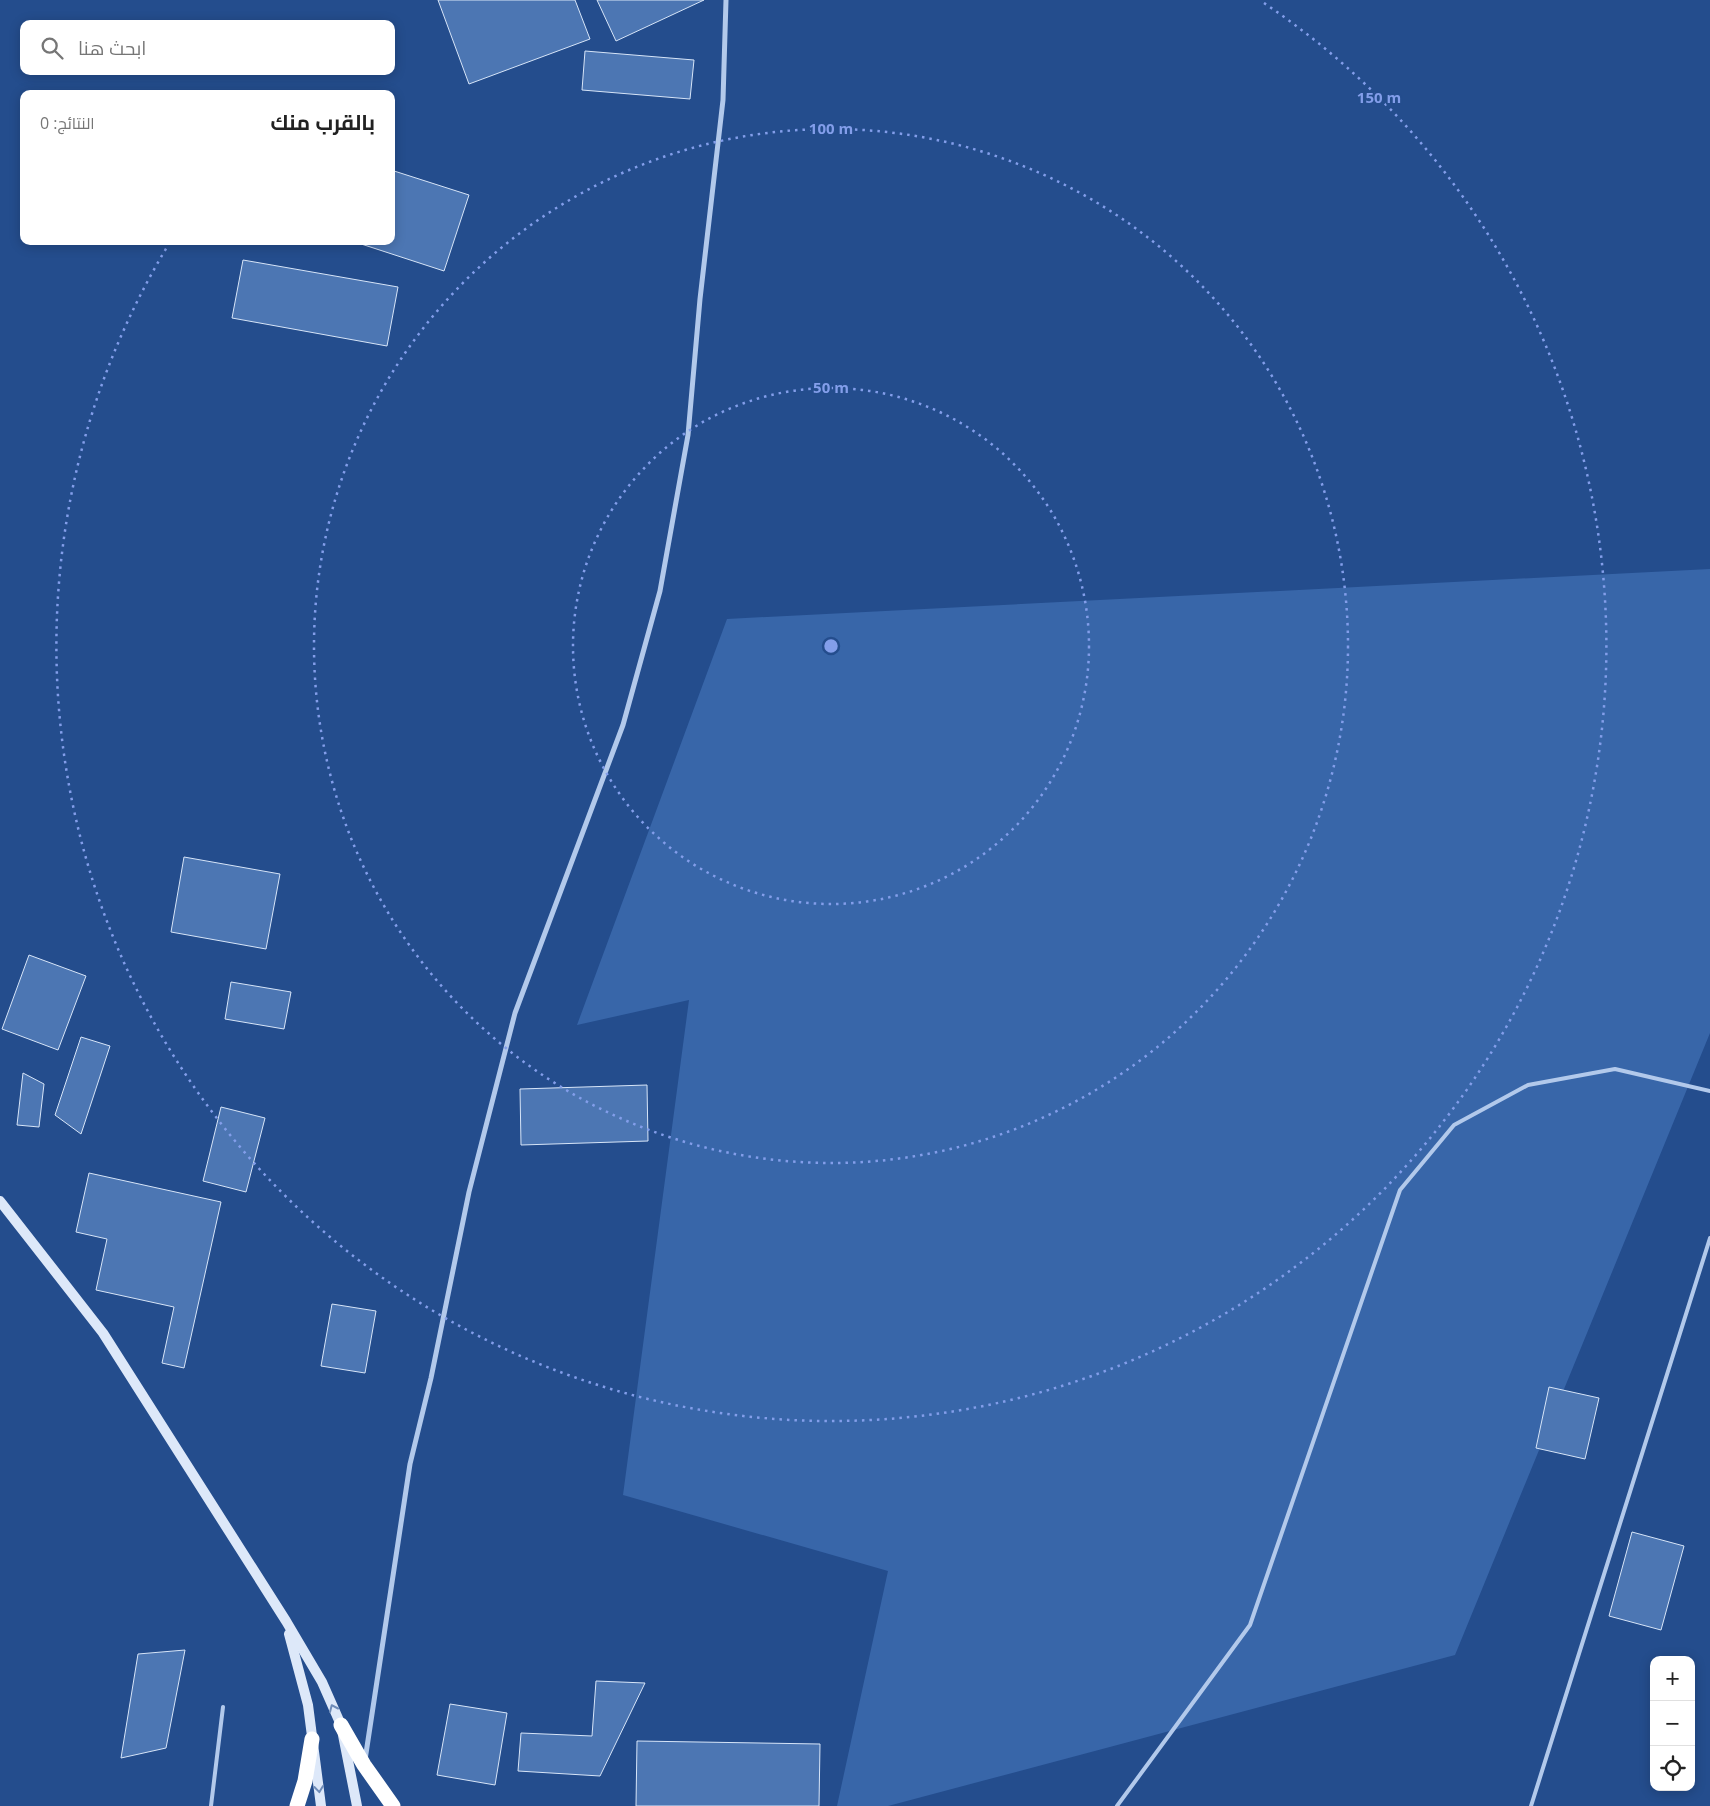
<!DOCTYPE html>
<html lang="ar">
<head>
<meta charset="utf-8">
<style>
  body { margin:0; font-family:"Open Sans",Cairo,sans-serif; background:#f2f2f2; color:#222; direction:rtl }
  .controls { position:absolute; right:15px; bottom:15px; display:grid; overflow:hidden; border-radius:10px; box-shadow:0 2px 12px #0003 }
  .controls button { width:45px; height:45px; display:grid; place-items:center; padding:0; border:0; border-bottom:1px solid #e0e0e0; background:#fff; color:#222; font:25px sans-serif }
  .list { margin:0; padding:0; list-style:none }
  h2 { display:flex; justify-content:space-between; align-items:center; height:65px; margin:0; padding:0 20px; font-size:21px }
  h2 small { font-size:16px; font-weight:400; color:#767676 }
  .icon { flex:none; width:28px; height:28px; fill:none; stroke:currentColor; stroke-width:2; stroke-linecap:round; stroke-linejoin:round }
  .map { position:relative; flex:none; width:1710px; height:1806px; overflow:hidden; direction:ltr }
  .search { position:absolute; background:#fff; box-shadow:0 2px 12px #0003; left:20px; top:20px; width:375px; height:55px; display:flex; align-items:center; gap:12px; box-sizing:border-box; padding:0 18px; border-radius:10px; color:#767676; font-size:19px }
  .panel { position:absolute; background:#fff; box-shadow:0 2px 12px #0003; left:20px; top:90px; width:375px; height:155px; border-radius:10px; direction:rtl }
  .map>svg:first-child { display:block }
  .green { fill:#3866a9 }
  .building { fill:#4c76b3; stroke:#d7e5f8 }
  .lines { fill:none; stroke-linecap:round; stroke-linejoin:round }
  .lane { stroke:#b2c9eb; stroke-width:4 }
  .street { stroke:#b2c9eb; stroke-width:5 }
  .secondary { stroke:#dde8f9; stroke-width:10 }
  .highway { stroke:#fff; stroke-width:15 }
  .oneway { stroke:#6e8bb8 }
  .ring { fill:none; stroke:#839eea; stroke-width:2.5; stroke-dasharray:2.5 5 }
  .centre { fill:#839eea; stroke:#244d8d; stroke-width:2.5 }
  .ring-label { font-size:15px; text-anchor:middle; font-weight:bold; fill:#839eea; stroke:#244d8d; stroke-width:4; stroke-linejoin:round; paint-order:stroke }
</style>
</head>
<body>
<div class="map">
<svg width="1710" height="1806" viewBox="0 0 1710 1806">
  <rect width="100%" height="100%" fill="#244d8d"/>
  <polygon class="green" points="1710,569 1710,1033 1455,1655 888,1806 837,1806 888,1571 623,1495 689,1000 577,1025 727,619"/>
  <g class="building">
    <polygon points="438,0 575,0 590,39 469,84"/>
    <polygon points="597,0 704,0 616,41"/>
    <polygon points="585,51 694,60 690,99 582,90"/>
    <polygon points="391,170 469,195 444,271 352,241 391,241"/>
    <polygon points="243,260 398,287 387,346 232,318"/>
    <polygon points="184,857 280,874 266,949 171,932"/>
    <polygon points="29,955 86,976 58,1050 2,1029"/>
    <polygon points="231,982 291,992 284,1029 225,1019"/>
    <polygon points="81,1037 110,1046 81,1134 55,1115"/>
    <polygon points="23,1073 44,1084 39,1127 17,1125"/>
    <polygon points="647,1085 648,1141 521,1145 520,1089"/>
    <polygon points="221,1107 265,1118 246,1192 203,1181"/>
    <polygon points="89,1173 221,1202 184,1368 162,1363 174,1307 96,1290 107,1239 76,1232"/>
    <polygon points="332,1304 376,1311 365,1373 321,1366"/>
    <polygon points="1549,1387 1599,1398 1585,1459 1536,1448"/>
    <polygon points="1632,1532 1684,1546 1661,1630 1609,1616"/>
    <polygon points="185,1650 166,1748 121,1758 138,1654"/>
    <polygon points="596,1681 645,1683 600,1776 518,1771 521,1733 592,1736"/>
    <polygon points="450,1704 507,1713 495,1785 437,1775"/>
    <polygon points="637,1741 820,1744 819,1806 636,1806"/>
  </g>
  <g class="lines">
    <g class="lane">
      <polyline points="211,1806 223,1707"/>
      <polyline points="1117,1806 1250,1625 1400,1190 1454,1125 1528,1085 1615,1069 1710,1091"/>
      <polyline points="1531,1806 1710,1238"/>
    </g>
    <polyline class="street" points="365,1760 410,1464 431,1378 469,1192 515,1013 623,725 660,591 688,435 700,299 723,100 726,0"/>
    <g class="secondary">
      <polyline points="0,1201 103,1333 286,1621 322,1682 341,1725 357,1806"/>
      <polyline points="289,1634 308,1705 321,1806"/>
    </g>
    <g class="highway">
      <polyline points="341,1725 364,1765 393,1806"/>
      <polyline points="297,1806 305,1781 312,1739"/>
    </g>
  </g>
  <defs><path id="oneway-chevron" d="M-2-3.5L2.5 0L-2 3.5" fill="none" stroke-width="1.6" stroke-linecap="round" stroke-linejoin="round" transform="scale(1.25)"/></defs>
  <g class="oneway">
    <use href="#oneway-chevron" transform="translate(333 1708) rotate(-114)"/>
    <use href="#oneway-chevron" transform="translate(319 1789) rotate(83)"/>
  </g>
  <g class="ring">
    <circle cx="831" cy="646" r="258"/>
    <circle cx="831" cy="646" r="517"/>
    <path d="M1264 3A775 775 0 1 1 167 247"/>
  </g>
  <circle cx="831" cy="646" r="8" class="centre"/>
  <g class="ring-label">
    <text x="1379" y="103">150 m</text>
    <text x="831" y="134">100 m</text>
    <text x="831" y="393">50 m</text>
  </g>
</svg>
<div class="controls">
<button>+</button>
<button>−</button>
<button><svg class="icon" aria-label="locate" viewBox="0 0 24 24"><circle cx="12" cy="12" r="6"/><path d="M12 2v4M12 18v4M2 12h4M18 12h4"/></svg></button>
</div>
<div class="search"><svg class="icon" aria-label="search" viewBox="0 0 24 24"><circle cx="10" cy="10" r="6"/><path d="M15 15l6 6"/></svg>ابحث هنا</div>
<section class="panel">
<h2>بالقرب منك<small>النتائج: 0</small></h2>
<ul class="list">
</ul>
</section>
</div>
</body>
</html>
